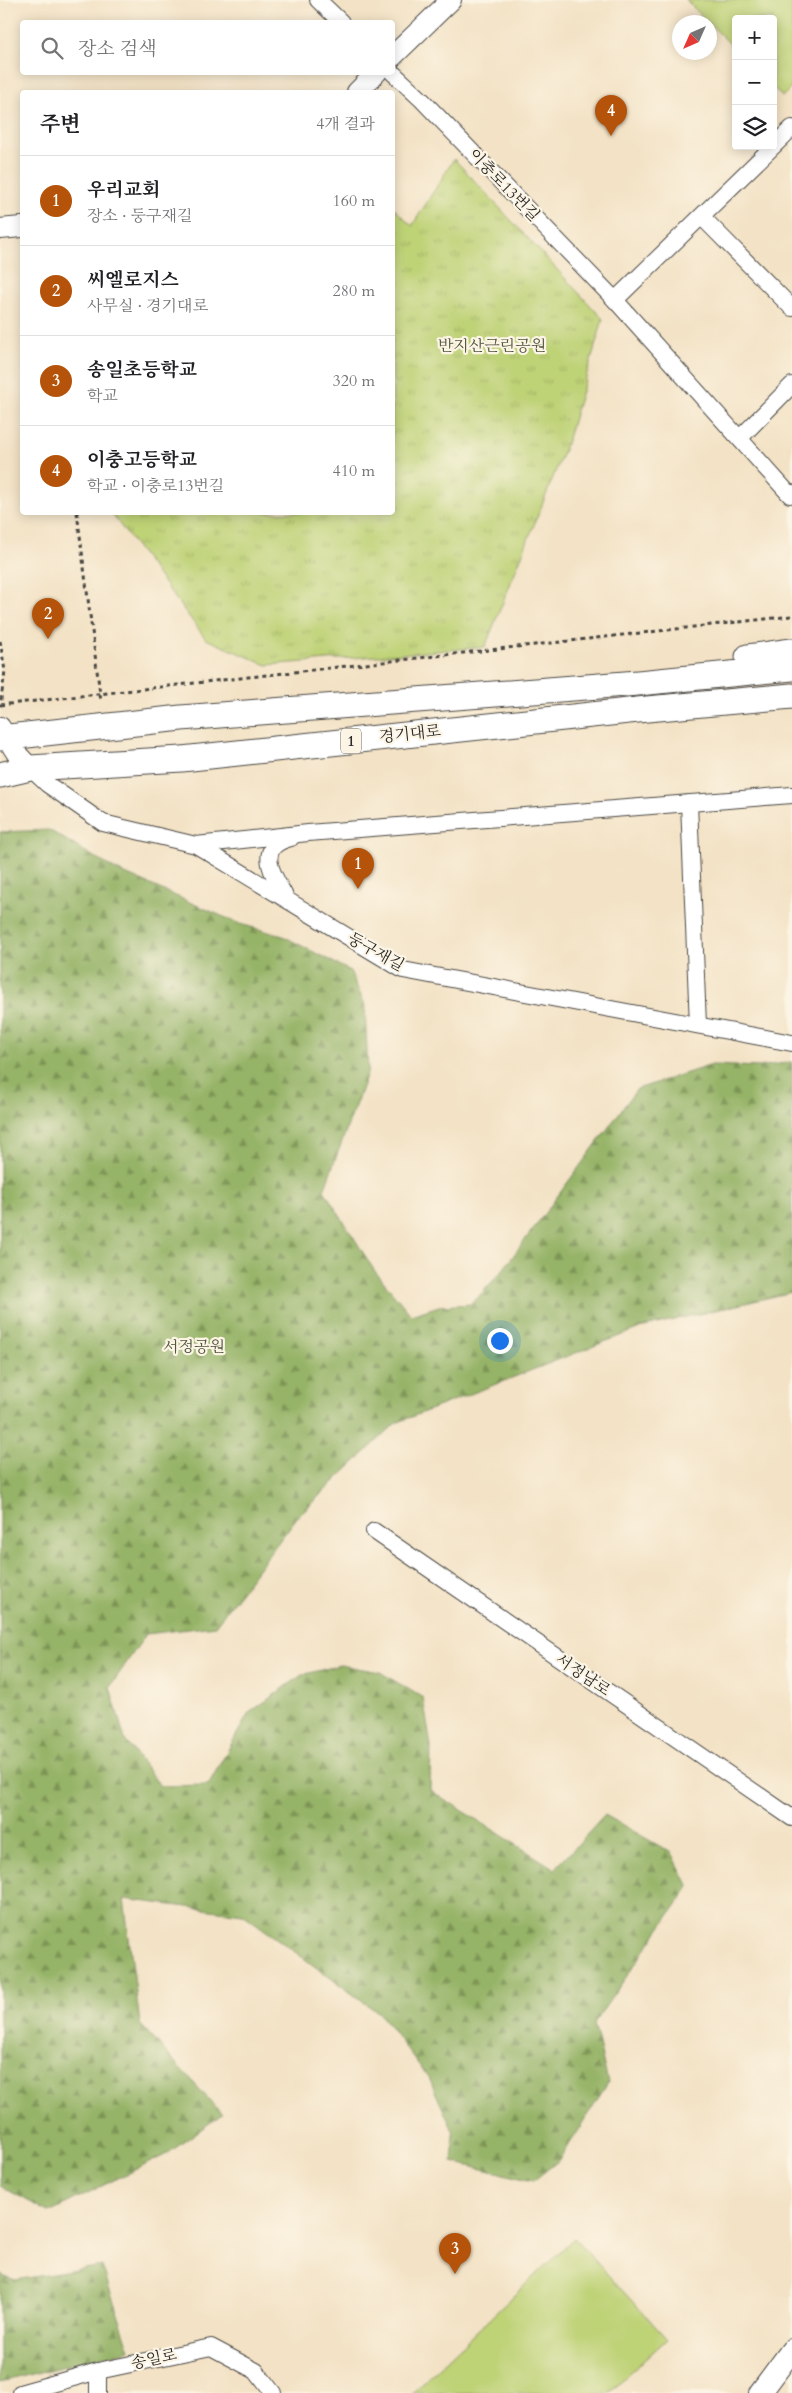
<!DOCTYPE html>
<html lang="ko">
<head>
<meta charset="utf-8">
<style>
  body { margin:0; font-family:Cardo,"Noto Serif KR",serif; background:#f2f2f2; color:#202124 }
  .controls { position:absolute; right:15px; top:15px; display:grid; overflow:hidden; border-radius:5px; box-shadow:0 2px 12px #0003 }
  .controls button { width:45px; height:45px; display:grid; place-items:center; padding:0; border:0; border-bottom:1px solid #e0e0e0; background:#fff; color:#202124; font:25px sans-serif }
  .compass { position:absolute; left:672px; top:15px; width:45px; height:45px; border-radius:50%; background:#fff; box-shadow:0 2px 12px #0003; rotate:225deg }
  .you { position:absolute; left:499px; top:1340px; width:18px; height:18px; margin:-12px; border:4px solid #fff; border-radius:50%; background:#1a73e8; box-shadow:0 0 0 8px #1a73e833 }
  .badge { display:grid; place-items:center; width:32px; height:32px; border-radius:50%; background:#b45309; color:#fff; font-size:16px; font-weight:700 }
  .pin { position:absolute; translate:-50% -41px; filter:drop-shadow(0 1px 2px #0008) }
  .pin::after { content:''; position:absolute; top:26px; width:18px; height:15px; background:inherit; clip-path:polygon(0 0,100% 0,50% 100%) }
  .list { margin:0; padding:0; list-style:none }
  h2 { display:flex; justify-content:space-between; align-items:center; height:65px; margin:0; padding:0 20px; font-size:21px }
  h2 small { font-size:16px; font-weight:400; color:#757577 }
  .list li { display:grid; grid-template-columns:32px 1fr auto; gap:15px; align-items:center; box-sizing:border-box; height:90px; padding:0 20px; border-top:1px solid #e0e0e0 }
  .list b { display:block; font-size:19px; white-space:nowrap }
  .list p { margin:0; font-size:16px; white-space:nowrap; color:#757577 }
  .list em { font-size:16px; font-style:normal; color:#757577 }
  .icon { flex:none; width:28px; height:28px; fill:none; stroke:currentColor; stroke-width:2; stroke-linecap:round; stroke-linejoin:round }
  .map { position:relative; flex:none; width:792px; height:2393px; overflow:hidden }
  .search { position:absolute; background:#fff; box-shadow:0 2px 12px #0003; left:20px; top:20px; width:375px; height:55px; display:flex; align-items:center; gap:12px; box-sizing:border-box; padding:0 18px; border-radius:5px; color:#757577; font-size:19px }
  .panel { position:absolute; background:#fff; box-shadow:0 2px 12px #0003; left:20px; top:90px; width:375px; height:425px; border-radius:5px }
  .map>svg:first-child { display:block }
  .forest { fill:url(#forest-firs); stroke:#607049 }
  .park { fill:url(#park-tufts); stroke:#747e50 }
  .pitch { fill:#bed276; stroke:#747e50 }
  .lines { fill:none; stroke-linecap:round; stroke-linejoin:round }
  .minor-casing { stroke:#494642; stroke-width:18 }
  .tertiary-casing { stroke:#494642; stroke-width:22 }
  .secondary-casing { stroke:#494642; stroke-width:24 }
  .primary-casing { stroke:#494642; stroke-width:27 }
  .path { stroke:#494642; stroke-width:3; stroke-dasharray:4 4; stroke-linecap:butt }
  .minor { stroke:#fff; stroke-width:16 }
  .tertiary { stroke:#fff; stroke-width:20 }
  .secondary { stroke:#fff; stroke-width:22 }
  .primary { stroke:#fff; stroke-width:25 }
  .labels { text-anchor:middle; dominant-baseline:central; stroke-width:4.5; stroke-linejoin:round; paint-order:stroke }
  .shield { fill:#fcf5e5; stroke:#6a6863; stroke-width:1 }
  .shield-label { font-size:15px; font-weight:bold; fill:#2b2b2b }
  .street-label { font-size:16px; fill:#2b2b2b; stroke:#fcf5e5 }
  .park-label { font-size:16px; fill:#50553e; stroke:#fcf5e5 }
</style>
</head>
<body>
<div class="map">
<svg width="792" height="2393" viewBox="0 0 792 2393">
  <defs>
    <pattern id="forest-firs" width="22" height="20" patternUnits="userSpaceOnUse" patternTransform="scale(1.25)"><rect width="22" height="20" fill="#96b467"/><path d="M5 1l3.5 6h-7zM16 11l3.5 6h-7z" fill="#7b9355"/></pattern>
    <pattern id="park-tufts" width="24" height="20" patternUnits="userSpaceOnUse" patternTransform="scale(1.25)"><rect width="24" height="20" fill="#bed276"/><path d="M3 7l-1-3M5 7V3M7 7l1-3M15 17l-1-3M17 17v-4M19 17l1-3" fill="none" stroke="#a3b466"/></pattern>
  </defs>
  <rect width="100%" height="100%" fill="#fcf5e5"/>
  <filter id="ink" filterUnits="userSpaceOnUse"><feTurbulence type="fractalNoise" baseFrequency=".02" numOctaves="2"/><feDisplacementMap in="SourceGraphic" scale="10" xChannelSelector="R" yChannelSelector="G"/><feConvolveMatrix kernelMatrix="1 2 1 2 8 2 1 2 1" color-interpolation-filters="sRGB"/></filter>
  <filter id="wash" filterUnits="userSpaceOnUse"><feTurbulence type="fractalNoise" baseFrequency=".0096" numOctaves="4" result="noise"/><feDisplacementMap in="SourceGraphic" scale="20" xChannelSelector="R" yChannelSelector="G"/><feGaussianBlur stdDeviation="1.12" result="paint"/><feColorMatrix in="noise" values="0 0 0 0 0 0 0 0 0 0 0 0 0 0 0 0 0 1.4 0 .05"/><feComposite in="paint" operator="in"/></filter>
  <g filter="url(#wash)">
    <rect width="100%" height="100%" fill="#f3e2c5"/>
    <g class="forest">
      <polygon points="49,830 116,870 240,924 283,936 350,971 365,1005 368,1071 324,1190 374,1270 411,1315 439,1306 472,1304 502,1271 637,1089 712,1065 759,1067 792,1062 792,1292 640,1328 396,1423 298,1516 215,1626 146,1634 110,1687 125,1740 160,1786 208,1785 249,1713 302,1675 340,1665 380,1672 423,1698 431,1746 430,1790 555,1869 605,1815 672,1853 689,1887 594,2023 608,2083 558,2161 533,2181 452,2162 454,2133 429,2078 380,2014 243,1914 124,1899 140,2024 222,2114 167,2154 49,2212 0,2186 0,832"/>
      <polygon points="102,2266 130,2350 0,2382 0,2274 15,2280"/>
    </g>
    <polygon class="park" points="454,159 603,319 566,445 485,647 267,665 206,639 111,513 392,512 393,207 412,226"/>
    <g class="pitch">
      <polygon points="686,0 792,0 792,87 782,97 773,87 773,19 736,19 736,50"/>
      <polygon points="574,2238 667,2339 608,2393 412,2393"/>
    </g>
  </g>
  <g filter="url(#ink)">
    <g class="lines">
      <g class="minor-casing">
        <g id="minor">
          <polyline points="318,0 341,22"/>
          <polyline points="392,72 422,100 615,300 790,495 792,493"/>
          <polyline points="702,217 792,308"/>
          <polyline points="615,300 792,128"/>
          <polyline points="740,438 792,385"/>
          <polyline points="30,768 47,784 103,823 196,845 403,970 792,1043"/>
          <polyline points="689,803 698,1025"/>
          <polyline points="196,845 308,833 792,795"/>
          <path d="M 286,898 C 274,876 253,847 291,838"/>
          <polyline points="374,1531 792,1818"/>
          <polyline points="98,2371 98,2393"/>
          <polyline points="20,2393 98,2371 211,2347 256,2371 273,2393"/>
        </g>
      </g>
      <g class="tertiary-casing">
        <g id="tertiary">
          <polyline points="392,57 451,0"/>
          <polyline points="357,92 377,72"/>
          <polyline points="0,229 22,227"/>
          <polyline points="0,727 17,754 30,768"/>
        </g>
      </g>
      <g class="secondary-casing">
        <polyline id="secondary" points="760,2393 792,2350"/>
      </g>
      <g class="primary-casing">
        <g id="primary">
          <polyline points="748,657 792,651"/>
          <polyline points="0,738 181,718 638,683 792,668"/>
          <polyline points="0,775 30,768 182,759 647,709 792,696"/>
        </g>
      </g>
      <g class="path">
        <polyline points="77,512 101,702"/>
        <polyline points="0,641 5,671 0,706"/>
        <polyline points="0,705 792,616"/>
      </g>
      <use href="#minor" class="minor"/>
      <use href="#tertiary" class="tertiary"/>
      <use href="#secondary" class="secondary"/>
      <use href="#primary" class="primary"/>
    </g>
  </g>
  <g class="labels">
    <rect class="shield" x="341" y="728.5" width="20" height="25" rx="4"/>
    <g class="shield-label">
      <text x="351" y="741">1</text>
    </g>
    <g class="street-label">
      <text transform="translate(504 185) rotate(46)">이충로13번길</text>
      <text transform="translate(410 734) rotate(-6)">경기대로</text>
      <text transform="translate(376 952) rotate(29)">둥구재길</text>
      <text transform="translate(583 1675) rotate(34)">서정남로</text>
      <text transform="translate(154 2359) rotate(-12)">송일로</text>
    </g>
    <g class="park-label">
      <text x="492" y="346">반지산근린공원</text>
      <text x="194" y="1347">서정공원</text>
    </g>
  </g>
</svg>
<div class="controls">
<button>+</button>
<button>−</button>
<button><svg class="icon" aria-label="layers" viewBox="0 0 24 24"><path d="M12 4l9 5-9 5-9-5zM3 14l9 5 9-5"/></svg></button>
</div>
<svg class="compass" viewBox="-18 -18 36 36"><path d="M0-13l5 13h-10z" fill="#e53935"/><path d="M0 13l5-13h-10z" fill="#757577"/></svg>
<div class="you"></div>
<div class="pin badge" style="left:358px;top:889px">1</div>
<div class="pin badge" style="left:48px;top:639px">2</div>
<div class="pin badge" style="left:455px;top:2274px">3</div>
<div class="pin badge" style="left:611px;top:136px">4</div>
<div class="search"><svg class="icon" aria-label="search" viewBox="0 0 24 24"><circle cx="10" cy="10" r="6"/><path d="M15 15l6 6"/></svg>장소 검색</div>
<section class="panel">
<h2>주변<small>4개 결과</small></h2>
<ul class="list">
<li><span class="badge">1</span><div><b>우리교회</b><p>장소 · 둥구재길</p></div><em>160 m</em></li>
<li><span class="badge">2</span><div><b>씨엘로지스</b><p>사무실 · 경기대로</p></div><em>280 m</em></li>
<li><span class="badge">3</span><div><b>송일초등학교</b><p>학교</p></div><em>320 m</em></li>
<li><span class="badge">4</span><div><b>이충고등학교</b><p>학교 · 이충로13번길</p></div><em>410 m</em></li>
</ul>
</section>
</div>
</body>
</html>
